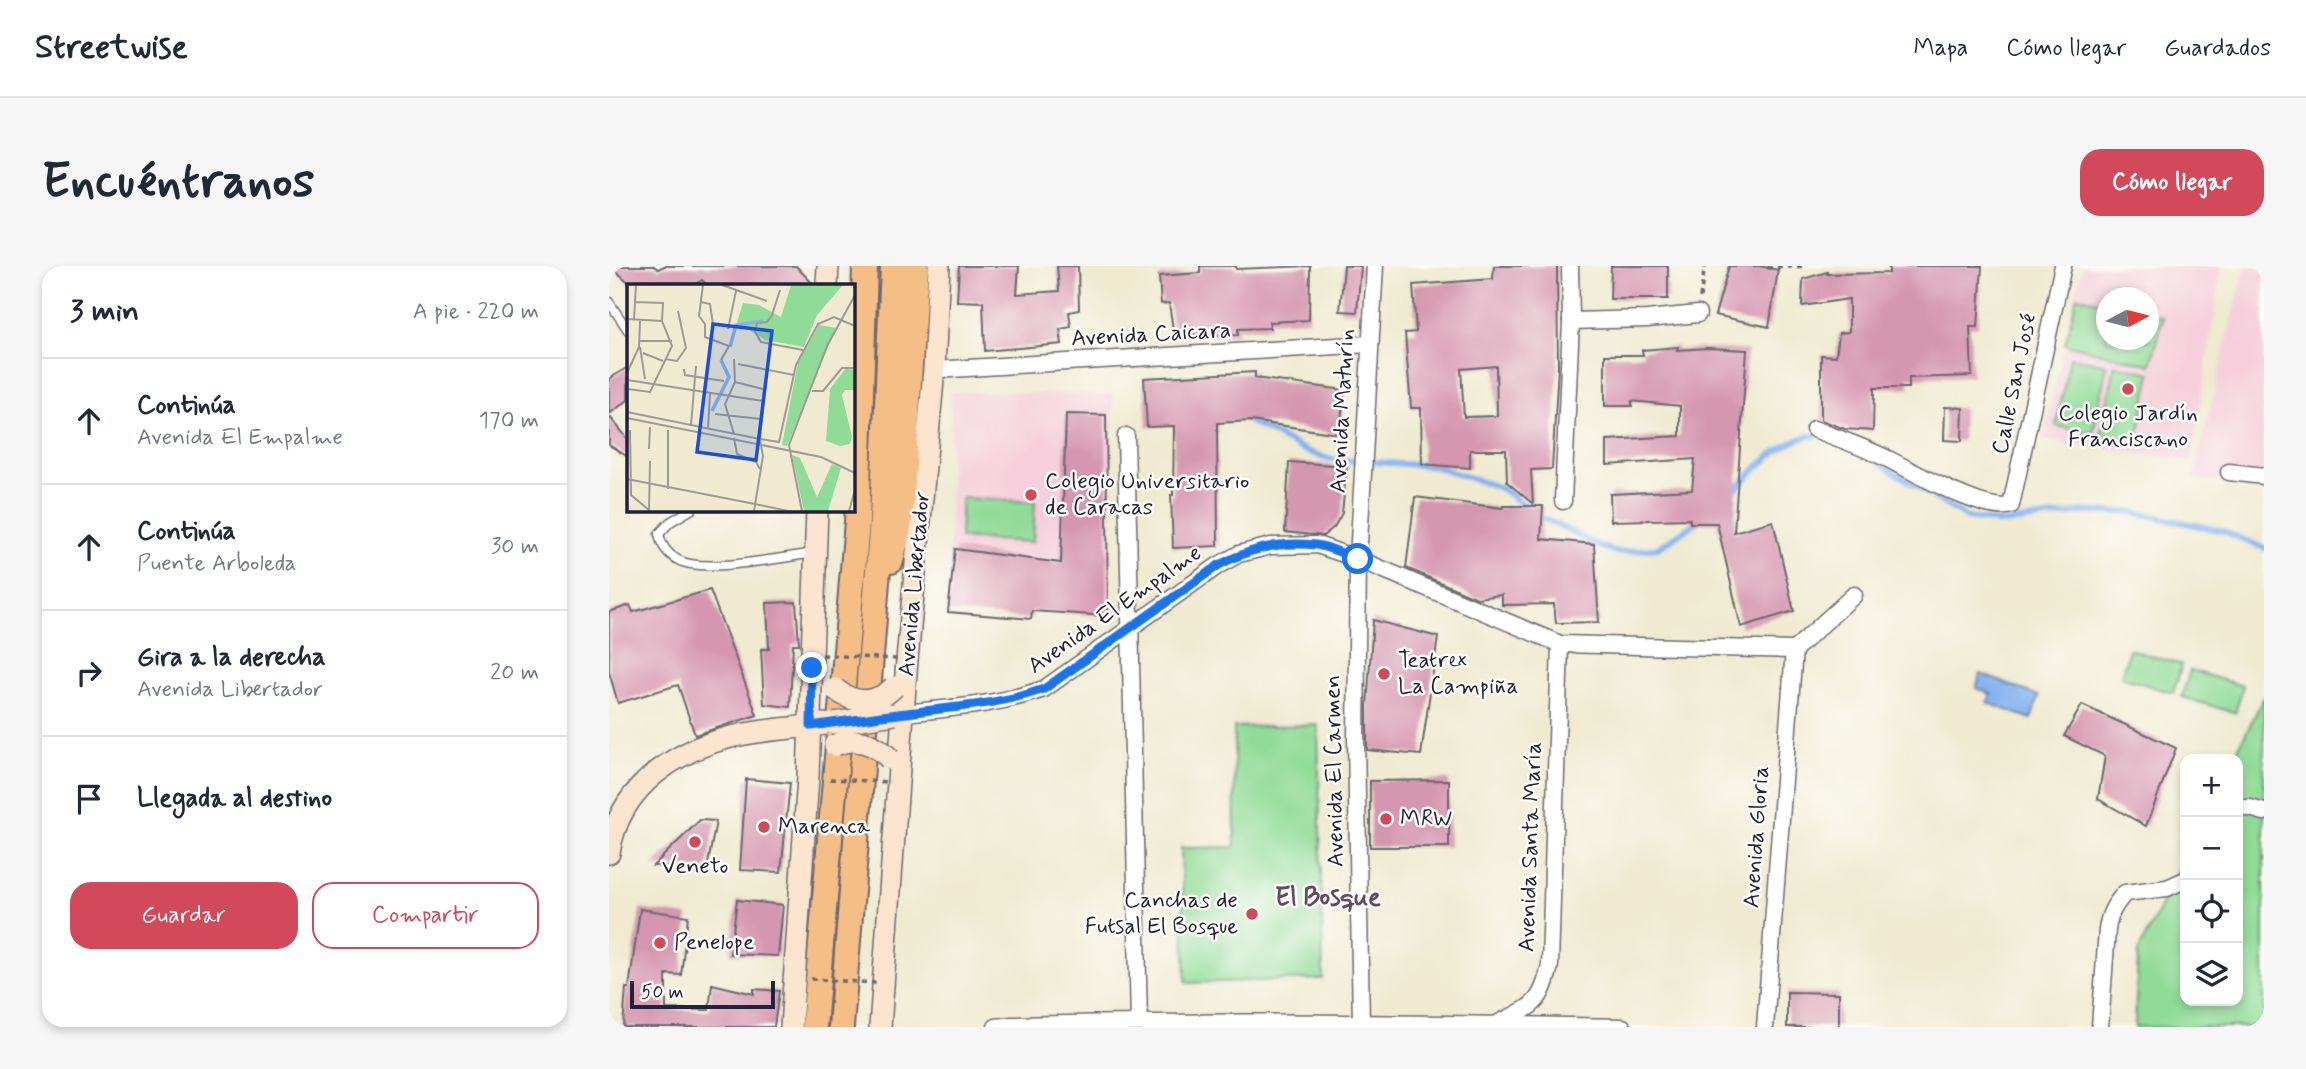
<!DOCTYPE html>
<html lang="es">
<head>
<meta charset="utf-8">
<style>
  body { margin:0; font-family:Mynerve,sans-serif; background:#f6f6f7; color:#1f2937 }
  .controls { position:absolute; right:21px; bottom:21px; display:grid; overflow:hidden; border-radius:14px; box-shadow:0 4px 10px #0003 }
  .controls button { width:63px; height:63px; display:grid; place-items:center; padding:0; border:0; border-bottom:2px solid #e0e1e3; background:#fff; color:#1f2937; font:35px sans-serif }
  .compass { position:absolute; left:1487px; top:21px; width:63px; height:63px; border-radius:50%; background:#fff; box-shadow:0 4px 10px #0003; rotate:83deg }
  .scale { position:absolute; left:21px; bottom:18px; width:145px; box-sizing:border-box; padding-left:7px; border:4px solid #22223b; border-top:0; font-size:19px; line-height:24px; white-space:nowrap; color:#22223b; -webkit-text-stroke:5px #fdfcf7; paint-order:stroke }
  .stop { position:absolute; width:21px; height:21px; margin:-16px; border:5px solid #1a73e8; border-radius:50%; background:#fff }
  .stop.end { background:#1a73e8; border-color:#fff; box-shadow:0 2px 7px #0008 }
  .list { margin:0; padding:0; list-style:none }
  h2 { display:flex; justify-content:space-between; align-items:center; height:91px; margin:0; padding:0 28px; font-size:30px }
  h2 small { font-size:23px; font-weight:400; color:#747a83 }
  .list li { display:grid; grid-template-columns:46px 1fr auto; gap:21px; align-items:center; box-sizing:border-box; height:126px; padding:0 28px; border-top:2px solid #e0e1e3 }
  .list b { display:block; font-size:26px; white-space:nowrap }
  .list p { margin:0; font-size:23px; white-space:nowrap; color:#747a83 }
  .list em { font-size:23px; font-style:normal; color:#747a83 }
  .actions { display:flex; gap:14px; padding:21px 28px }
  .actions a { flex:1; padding:16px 0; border:2px solid #d1495b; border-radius:21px; text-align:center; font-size:24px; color:#d1495b }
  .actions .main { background:#d1495b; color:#fff }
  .icon { flex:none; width:38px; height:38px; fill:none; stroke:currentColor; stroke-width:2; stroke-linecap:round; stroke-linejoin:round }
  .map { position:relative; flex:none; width:1655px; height:761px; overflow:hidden; border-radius:21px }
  header { display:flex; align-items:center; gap:42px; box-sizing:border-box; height:98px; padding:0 35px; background:#fff; border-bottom:2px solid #e0e1e3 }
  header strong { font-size:33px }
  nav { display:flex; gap:38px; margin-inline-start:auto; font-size:24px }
  .intro { display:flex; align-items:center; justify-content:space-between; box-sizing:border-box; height:168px; padding:0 42px }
  h1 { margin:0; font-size:49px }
  .button { padding:18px 32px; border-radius:21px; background:#d1495b; color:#fff; font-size:24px; font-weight:700 }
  main { display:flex; gap:42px; padding:0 42px }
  aside { flex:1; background:#fff; border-radius:21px; box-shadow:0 4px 10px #0003 }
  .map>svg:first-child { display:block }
  .built { fill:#f5cfdb; fill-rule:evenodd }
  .green { fill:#90db97; stroke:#597e69; stroke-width:2 }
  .water { fill:#85b3ef; stroke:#546a95; stroke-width:2 }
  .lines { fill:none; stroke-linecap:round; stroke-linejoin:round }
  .stream { stroke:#85b3ef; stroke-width:6 }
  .building { fill:#d596af; fill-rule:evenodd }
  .service-casing { stroke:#6a686f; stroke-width:11 }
  .minor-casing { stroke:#6a686f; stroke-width:19 }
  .secondary-casing { stroke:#6a686f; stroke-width:24 }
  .primary-casing { stroke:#6a686f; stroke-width:28 }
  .path { stroke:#6a686f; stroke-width:3.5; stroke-dasharray:5 5; stroke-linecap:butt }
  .service { stroke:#fff; stroke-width:8 }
  .minor { stroke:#fff; stroke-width:16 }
  .secondary { stroke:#fbe5cf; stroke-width:21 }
  .primary { stroke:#f6be87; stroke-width:24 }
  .secondary-bridge-casing { stroke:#6a686f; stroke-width:24; stroke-linecap:butt }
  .path-bridge { stroke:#6a686f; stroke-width:3.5; stroke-dasharray:5 5; stroke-linecap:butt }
  .secondary-bridge { stroke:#fbe5cf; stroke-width:21 }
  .route { stroke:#1a73e8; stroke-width:9 }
  .poi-dot { fill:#d1495b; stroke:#fdfcf7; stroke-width:2.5 }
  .labels { text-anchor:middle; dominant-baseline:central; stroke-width:5; stroke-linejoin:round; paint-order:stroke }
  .street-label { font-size:23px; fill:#22223b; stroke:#fdfcf7 }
  .poi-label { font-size:23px; fill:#22223b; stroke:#fdfcf7; text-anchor:start }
  .quarter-label { font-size:26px; font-weight:bold; fill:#614b64; stroke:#fdfcf7 }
  .inset-river { fill:none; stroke:#85b3ef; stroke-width:3.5 }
  .inset-road { fill:none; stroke:#9d9a94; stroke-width:2 }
  .view { fill:#1d4ed8; fill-opacity:0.15; stroke:#1d4ed8; stroke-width:3.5 }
  .inset-edge { fill:none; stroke:#22223b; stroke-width:3.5 }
</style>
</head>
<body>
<header>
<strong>Streetwise</strong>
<nav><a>Mapa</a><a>Cómo llegar</a><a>Guardados</a></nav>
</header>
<div class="intro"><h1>Encuéntranos</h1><a class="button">Cómo llegar</a></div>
<main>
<aside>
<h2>3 min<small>A pie · 220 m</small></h2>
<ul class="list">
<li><svg class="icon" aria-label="ahead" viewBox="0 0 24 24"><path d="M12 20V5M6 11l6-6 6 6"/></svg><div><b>Continúa</b><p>Avenida El Empalme</p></div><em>170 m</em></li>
<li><svg class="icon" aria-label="ahead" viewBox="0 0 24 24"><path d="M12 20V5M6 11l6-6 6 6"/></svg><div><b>Continúa</b><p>Puente Arboleda</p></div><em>30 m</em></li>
<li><svg class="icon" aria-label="right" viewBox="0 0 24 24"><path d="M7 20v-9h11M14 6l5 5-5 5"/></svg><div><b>Gira a la derecha</b><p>Avenida Libertador</p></div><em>20 m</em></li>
<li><svg class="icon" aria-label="arrive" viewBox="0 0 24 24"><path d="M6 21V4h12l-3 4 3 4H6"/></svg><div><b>Llegada al destino</b></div></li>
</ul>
<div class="actions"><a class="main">Guardar</a><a>Compartir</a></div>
</aside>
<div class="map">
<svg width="1655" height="761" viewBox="0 0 1655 761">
  <rect width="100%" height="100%" fill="#fdfcf7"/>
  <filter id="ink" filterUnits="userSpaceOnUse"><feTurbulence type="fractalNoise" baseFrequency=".0143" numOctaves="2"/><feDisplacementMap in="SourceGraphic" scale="14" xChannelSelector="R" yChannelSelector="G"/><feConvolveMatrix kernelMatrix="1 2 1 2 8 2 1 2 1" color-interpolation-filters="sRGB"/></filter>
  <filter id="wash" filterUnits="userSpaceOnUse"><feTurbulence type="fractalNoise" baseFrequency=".00686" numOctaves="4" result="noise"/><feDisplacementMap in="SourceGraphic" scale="28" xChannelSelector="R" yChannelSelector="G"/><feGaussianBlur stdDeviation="1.57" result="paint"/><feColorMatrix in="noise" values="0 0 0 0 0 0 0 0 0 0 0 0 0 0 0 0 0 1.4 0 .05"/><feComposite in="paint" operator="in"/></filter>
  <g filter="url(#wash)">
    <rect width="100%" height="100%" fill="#efead0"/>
    <g class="built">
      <path d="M 1473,0 L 1613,0 L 1582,195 L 1434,173 ZM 1498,32 L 1540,32 L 1540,74 L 1498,74 Z"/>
      <polygon points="1636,0 1655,0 1655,220 1584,213"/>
      <polygon points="342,126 504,128 502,331 340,330"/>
    </g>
    <g class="green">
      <polygon points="1468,30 1497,37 1498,74 1540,74 1540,47 1554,51 1542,99 1456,78"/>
      <polygon points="1461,91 1498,99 1484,167 1447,160"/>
      <polygon points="1506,99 1542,107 1528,175 1492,168"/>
      <polygon points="353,232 426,236 424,276 351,272"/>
      <polygon points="1520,383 1573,399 1564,427 1512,411"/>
      <polygon points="1581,404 1634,420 1626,447 1573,431"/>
      <polygon points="1655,431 1655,761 1526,761 1529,686 1576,591 1576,735 1629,735 1629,493 1624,493"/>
      <polygon points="709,459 714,713 577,717 572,582 626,581 625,461"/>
    </g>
    <polygon class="water" points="1372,408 1430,430 1422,453 1379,437 1382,428 1367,422"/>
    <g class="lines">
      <g class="stream">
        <polyline points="634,152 697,185 720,193 824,200 883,219 895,224 930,250 992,281 1009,286 1049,282 1094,252"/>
        <polyline points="1264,193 1358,252 1396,257 1475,246 1524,246 1614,265 1655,282"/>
        <path d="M 1123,227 C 1147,203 1172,173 1207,169"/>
      </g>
    </g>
    <g id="blocks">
      <g class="building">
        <polygon points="1,0 45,0 49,3 55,0 187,0 205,19 98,19 93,14 85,19 23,19"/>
        <polygon points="350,0 410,0 408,28 450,25 448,0 469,0 470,44 460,46 462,61 451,63 453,78 376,85 374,36 348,35"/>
        <polygon points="591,0 627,0 627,3 701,0 700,54 660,56 661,62 629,63 629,69 592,70 592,68 565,70 560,37 552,38 550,10 591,7"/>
        <polygon points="735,0 752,0 748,46 731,45"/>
        <path d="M 885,0 L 948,0 L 949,100 L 943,203 L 922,204 L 924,238 L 898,216 L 897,184 L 861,184 L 861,202 L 813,198 L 812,142 L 802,142 L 796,67 L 807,66 L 804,19 L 884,13 ZM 887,100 L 888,150 L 855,151 L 852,103 Z"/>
        <polygon points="1002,0 1059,0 1059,33 1001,33"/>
        <polygon points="1120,0 1151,0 1169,4 1160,61 1106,49"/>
        <polygon points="1280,0 1373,0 1369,61 1361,61 1363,110 1300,112 1300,122 1265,122 1264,165 1236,163 1212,154 1212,89 1227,90 1230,67 1240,66 1240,33 1193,40 1194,13 1218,6 1218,8 1280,7"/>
        <polygon points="1069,81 1068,84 1099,82 1138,84 1125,266 1164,255 1185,345 1132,361 1108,257 1081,257 1081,253 1002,255 1001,228 1083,224 1086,193 998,199 998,174 1071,170 1071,140 1023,135 1023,140 996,140 996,89 1034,89 1033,84"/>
        <polygon points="19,101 19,134 0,148 0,113"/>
        <polygon points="646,106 646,112 736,124 730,168 642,155 608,157 609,280 564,282 562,229 564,229 565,160 538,161 535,112"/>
        <polygon points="1336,141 1354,142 1353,175 1335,174"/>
        <polygon points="457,148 497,149 499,350 423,345 422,353 339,346 346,283 452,297"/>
        <polygon points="0,150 19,173 19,191 0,179"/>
        <polygon points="680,196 738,200 733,247 725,261 714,270 676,266"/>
        <polygon points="806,231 894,242 894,240 934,240 932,273 985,278 990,356 947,357 945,338 893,339 893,329 868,332 797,302"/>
        <polygon points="101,324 148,449 86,469 69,419 9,437 0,406 0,346 21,339 24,346"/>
        <polygon points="187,336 190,378 184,378 181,441 155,438 152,383 160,383 158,337"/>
        <polygon points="764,354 829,371 812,489 758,484 758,440"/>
        <polygon points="1473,439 1567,482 1537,560 1489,533 1496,490 1455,470"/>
        <polygon points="137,513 181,517 172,606 131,604"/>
        <polygon points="840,514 840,581 761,581 761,515"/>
        <polygon points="91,554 107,555 98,603 44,600"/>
        <polygon points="128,634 174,639 169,690 121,688"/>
        <polygon points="31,643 79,650 72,709 57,708 57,743 100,744 103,718 145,728 145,723 170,725 165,761 14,761 17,722 20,722"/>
        <polygon points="1178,726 1230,727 1230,761 1178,761"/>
      </g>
    </g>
  </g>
  <g filter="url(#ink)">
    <use href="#blocks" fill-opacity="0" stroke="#6a686f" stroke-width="2"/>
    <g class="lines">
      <g class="service-casing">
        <g id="service">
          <polyline points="0,36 19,64"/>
          <path d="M 83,243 L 61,256 L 50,268 C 52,279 58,288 69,294 C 94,308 175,291 206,287"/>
        </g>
      </g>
      <g class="minor-casing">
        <g id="minor">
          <polyline points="962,55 1038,53 1089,48"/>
          <polyline points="325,104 761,78"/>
          <path d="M 1205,163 C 1231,173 1257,182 1281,194 C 1305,206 1379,249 1402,239 L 1454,0"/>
          <polyline points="517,170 530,757"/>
          <polyline points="1620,206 1655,210"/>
          <polyline points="954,235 962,55 961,0"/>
          <path d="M 295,447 C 343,442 389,439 435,423 L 610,299 L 630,288 L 662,280 L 708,279 L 749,293 L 951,378 L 1185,384 L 1245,329"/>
          <polyline points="1629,542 1641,542 1655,546"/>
          <path d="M 890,757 C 924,740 933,738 941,699 L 951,378"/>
          <polyline points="752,758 747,473 749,293 766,0"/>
          <path d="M 387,761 L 403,759 C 607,754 811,757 1014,761"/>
          <polyline points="1156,761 1185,384"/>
          <path d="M 1491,761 L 1498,664 C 1500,648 1505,639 1516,627 L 1558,622 L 1576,614"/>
        </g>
      </g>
      <g class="secondary-casing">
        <g id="secondary">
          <polyline points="218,19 219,0"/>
          <path d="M 0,587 C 10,518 72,480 136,468 C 162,463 189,462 216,458"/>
          <polyline points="182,761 199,511 208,243"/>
          <polyline points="271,761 298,394 325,104 330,0"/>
        </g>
      </g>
      <g class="primary-casing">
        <g id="primary">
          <polyline points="282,295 290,262 293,230 307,0"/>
          <polyline points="205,761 248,256 256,0"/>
          <polyline points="232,761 273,254 284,0"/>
        </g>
      </g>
      <g class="path">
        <polyline points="1160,0 1160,2 1197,0"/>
        <polyline points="1091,32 1096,0"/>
      </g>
      <use href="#service" class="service"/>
      <use href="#minor" class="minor"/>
      <use href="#secondary" class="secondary"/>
      <use href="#primary" class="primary"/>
      <g class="secondary-bridge-casing">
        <g id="secondary-bridge">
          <path d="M 226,423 C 246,439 267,439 285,421"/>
          <polyline points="225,457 286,448"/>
          <path d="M 226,479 C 247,470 266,477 281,493"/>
        </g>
      </g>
      <g class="path-bridge">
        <polyline points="213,389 288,393"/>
        <polyline points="221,513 281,516"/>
        <polyline points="202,713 267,717"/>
      </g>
      <use href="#secondary-bridge" class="secondary-bridge"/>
    </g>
  </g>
  <g class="lines" filter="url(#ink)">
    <path class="route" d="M 203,402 L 202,460 C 234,456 266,450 298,447 C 345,441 390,439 435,423 L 610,299 C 639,283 673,275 707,279 C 721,281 736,289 749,293"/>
  </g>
  <g class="poi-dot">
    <circle cx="1519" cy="123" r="7"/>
    <circle cx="422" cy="229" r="7"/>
    <circle cx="775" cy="408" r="7"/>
    <circle cx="777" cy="553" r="7"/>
    <circle cx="155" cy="561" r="7"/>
    <circle cx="86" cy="576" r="7"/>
    <circle cx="643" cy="648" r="7"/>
    <circle cx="51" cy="677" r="7"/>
  </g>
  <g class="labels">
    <g class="street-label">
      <text transform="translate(542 69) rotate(-3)">Avenida Caicara</text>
      <text transform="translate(1406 118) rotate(-78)">Calle San José</text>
      <text transform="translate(734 145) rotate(-87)">Avenida Maturín</text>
      <text transform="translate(306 318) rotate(-85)">Avenida Libertador</text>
      <text transform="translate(506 344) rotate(-35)">Avenida El Empalme</text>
      <text transform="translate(726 505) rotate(-91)">Avenida El Carmen</text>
      <text transform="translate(1148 571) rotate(-86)">Avenida Gloria</text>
      <text transform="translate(922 581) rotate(-88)">Avenida Santa María</text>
    </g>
    <g class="poi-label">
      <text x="1519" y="148" text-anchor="middle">Colegio Jardín<tspan x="1519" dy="26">Franciscano</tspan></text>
      <text x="436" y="216">Colegio Universitario<tspan x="436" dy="26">de Caracas</tspan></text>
      <text x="789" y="395">Teatrex<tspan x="789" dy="26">La Campiña</tspan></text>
      <text x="791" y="553">MRW</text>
      <text x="169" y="561">Marenca</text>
      <text x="86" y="601" text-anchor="middle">Veneto</text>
      <text x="629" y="635" text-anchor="end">Canchas de<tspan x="629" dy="26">Futsal El Bosque</tspan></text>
      <text x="65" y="677">Penelope</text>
    </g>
    <g class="quarter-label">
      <text x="719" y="632">El Bosque</text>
    </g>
  </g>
  <g transform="translate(18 18)">
    <rect width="228" height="228" fill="#efead0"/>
    <path d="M 164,1 L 216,1 L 190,31 L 177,63 L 138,56 L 110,38 L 116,19 L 132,21 L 154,33 ZM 192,41 L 209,44 L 160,162 L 155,161 L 171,78 ZM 219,84 L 227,86 L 227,106 L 218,106 L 215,111 L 225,153 L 223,160 L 213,162 L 199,157 L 203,105 ZM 165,171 L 173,174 L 190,213 L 205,180 L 214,184 L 201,227 L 177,227 Z" fill="#90db97"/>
    <path class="inset-river" d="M 103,63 L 109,41 L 136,37M 85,127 L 102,93 L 94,76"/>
    <path class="inset-road" d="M 76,1 L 72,32 L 78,40 L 78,53 L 102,62 L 94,76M 95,1 L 140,17M 153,6 L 145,31 L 140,38 L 130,39 L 128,48 L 134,58 L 176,66M 74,18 L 83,20 L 86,40M 0,35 L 35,37M 7,36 L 9,1M 101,45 L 109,7M 12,57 L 45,57M 13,63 L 18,95M 16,69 L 36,77M 38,75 L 50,77 L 59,64 L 51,27M 107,75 L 108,98 L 98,120 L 107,150M 111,80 L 167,91M 57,85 L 58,91 L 97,97M 140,86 L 133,155 L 152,158 L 169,81 L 191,40 L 207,33 L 228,42M 0,89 L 12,63 L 13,37M 0,96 L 136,117M 108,98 L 136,105M 0,105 L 23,108 L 45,62 L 35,37 L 36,19 L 8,18M 185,107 L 196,107 L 215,84 L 228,84M 0,128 L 133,155 L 136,172 L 127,227M 88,130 L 134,135M 0,134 L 194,173 L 228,189M 64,141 L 69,82M 81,144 L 83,110M 3,146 L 4,211 L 22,226M 107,154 L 110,170 L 129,178 L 133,185M 22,165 L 23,143M 0,195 L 128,220M 41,205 L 41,146M 128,220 L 161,227M 22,227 L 23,177M 175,227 L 162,161 L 200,62 L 228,11M 222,227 L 228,206"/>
    <path class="view" d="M 86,40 L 145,47 L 129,176 L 70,168 Z"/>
    <rect width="228" height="228" class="inset-edge"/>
  </g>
</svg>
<div class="controls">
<button>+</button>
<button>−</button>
<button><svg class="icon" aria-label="locate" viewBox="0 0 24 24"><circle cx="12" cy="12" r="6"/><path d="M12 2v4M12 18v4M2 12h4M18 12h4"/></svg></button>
<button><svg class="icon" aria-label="layers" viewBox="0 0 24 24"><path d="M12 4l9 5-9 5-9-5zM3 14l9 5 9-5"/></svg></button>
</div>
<svg class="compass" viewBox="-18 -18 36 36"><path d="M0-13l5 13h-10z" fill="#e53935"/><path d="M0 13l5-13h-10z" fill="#747a83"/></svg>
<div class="scale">50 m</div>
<div class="stop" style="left:749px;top:293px"></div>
<div class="stop end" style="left:203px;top:402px"></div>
</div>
</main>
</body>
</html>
